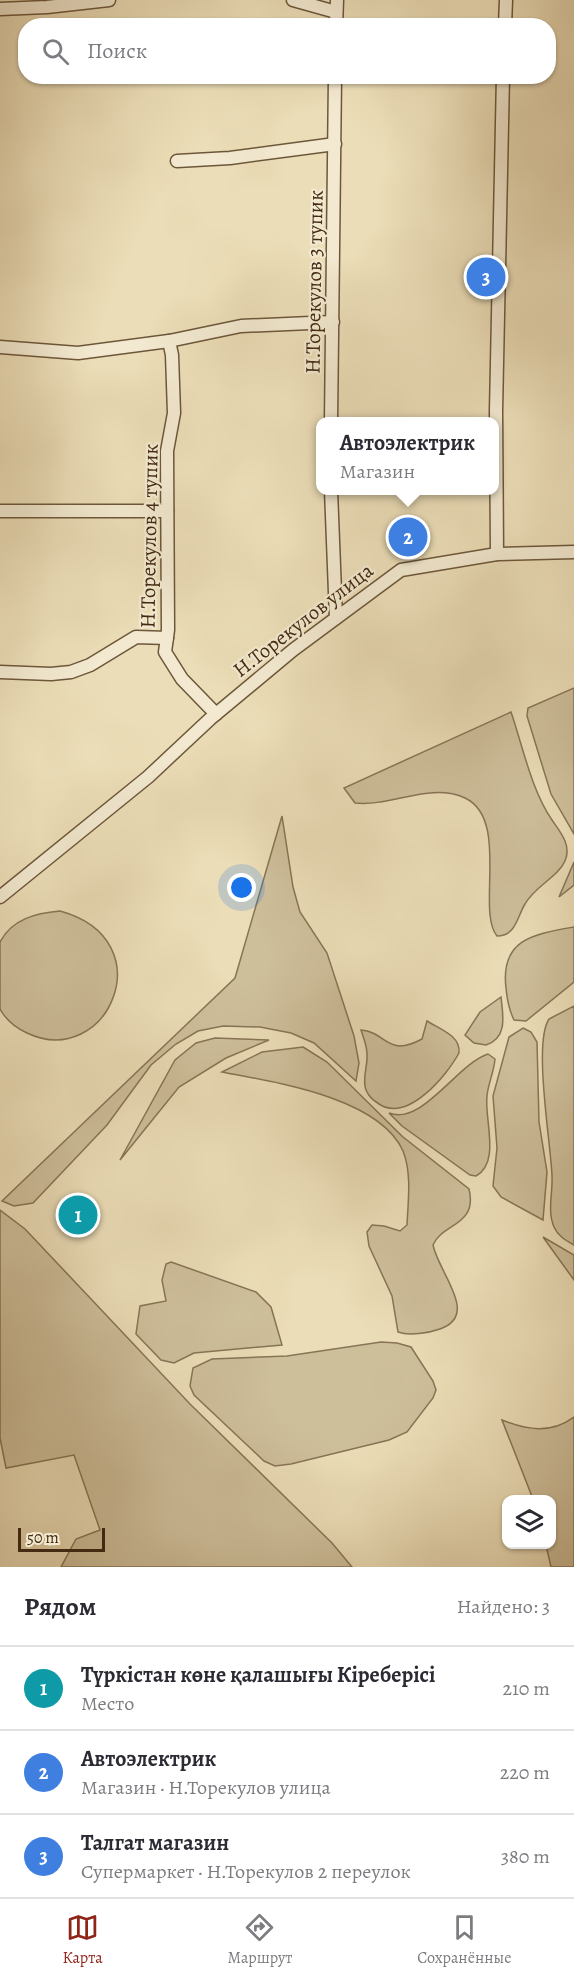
<!DOCTYPE html>
<html lang="ru">
<head>
<meta charset="utf-8">
<style>
  body { margin:0; font-family:Alegreya,serif; background:#f2f2f3; color:#2b2b33 }
  .controls { position:absolute; right:18px; bottom:18px; display:grid; overflow:hidden; border-radius:12px; box-shadow:0 2px 4px #0004 }
  .controls button { width:54px; height:54px; display:grid; place-items:center; padding:0; border:0; border-bottom:2px solid #e1e1e2; background:#fff; color:#2b2b33; font:30px sans-serif }
  .scale { position:absolute; left:18px; bottom:15px; width:87px; box-sizing:border-box; padding-left:6px; border:3px solid #432a11; border-top:0; font-size:16px; line-height:21px; white-space:nowrap; color:#432a11; -webkit-text-stroke:4px #f2e9d0; paint-order:stroke }
  .you { position:absolute; left:242px; top:888px; width:21px; height:21px; margin:-15px; border:4px solid #fff; border-radius:50%; background:#1a73e8; box-shadow:0 0 0 9px #1a73e833 }
  .badge { display:grid; place-items:center; width:39px; height:39px; border-radius:50%; background:#8f2418; color:#fff; font-size:20px; font-weight:700 }
  .pin { position:absolute; translate:-50% -50%; border:3px solid #fff; box-shadow:0 2px 6px #0006 }
  .popup { position:absolute; left:316px; top:417px; width:183px; height:78px; box-sizing:border-box; display:grid; place-content:center; border-radius:12px; background:#fff; filter:drop-shadow(0 2px 4px #0005); font-size:20px; white-space:nowrap; color:#7c7c81 }
  .popup b { font-size:22px; color:#2b2b33 }
  .popup::after { content:''; position:absolute; left:50%; top:100%; margin-left:-12px; border:12px solid transparent; border-top-color:#fff }
  .list { margin:0; padding:0; list-style:none }
  h2 { display:flex; justify-content:space-between; align-items:center; height:78px; margin:0; padding:0 24px; font-size:26px }
  h2 small { font-size:20px; font-weight:400; color:#7c7c81 }
  .list li { display:grid; grid-template-columns:39px 1fr auto; gap:18px; align-items:center; box-sizing:border-box; height:84px; padding:0 24px; border-top:2px solid #e1e1e2 }
  .list b { display:block; font-size:22px; white-space:nowrap }
  .list p { margin:0; font-size:20px; white-space:nowrap; color:#7c7c81 }
  .list em { font-size:20px; font-style:normal; color:#7c7c81 }
  .icon { flex:none; width:33px; height:33px; fill:none; stroke:currentColor; stroke-width:2; stroke-linecap:round; stroke-linejoin:round }
  .map { position:relative; flex:none; width:574px; height:1567px; overflow:hidden }
  .search { position:absolute; background:#fff; box-shadow:0 2px 4px #0004; left:18px; right:18px; top:18px; height:66px; display:flex; align-items:center; gap:15px; box-sizing:border-box; padding:0 21px; border-radius:24px; color:#7c7c81; font-size:22px }
  .sheet { height:330px; background:#fff }
  nav { display:flex; justify-content:space-around; align-items:center; box-sizing:border-box; height:84px; border-top:2px solid #e1e1e2; background:#fff; font-size:16px; color:#7c7c81 }
  nav a { display:grid; justify-items:center; gap:3px }
  nav .on { color:#8f2418 }
  .map>svg:first-child { display:block }
  .green { fill:#cebf9b; stroke:#887456; stroke-width:1.5 }
  .lines { fill:none; stroke-linecap:round; stroke-linejoin:round }
  .street-casing { stroke:#6d573a; stroke-width:15 }
  .street { stroke:#f2e9d0; stroke-width:12 }
  .labels { text-anchor:middle; dominant-baseline:central; stroke-width:4.5; stroke-linejoin:round; paint-order:stroke }
  .street-label { font-size:21px; fill:#432a11; stroke:#f2e9d0 }
</style>
</head>
<body>
<div class="map">
<svg width="574" height="1567" viewBox="0 0 574 1567">
  <rect width="100%" height="100%" fill="#ebddb7"/>
  <filter id="stains"><feTurbulence type="fractalNoise" baseFrequency=".00333" numOctaves="4"/><feColorMatrix values="0 0 0 0 .2 0 0 0 0 .09 0 0 0 0 .02 0 0 0 .5 -.17"/></filter>
  <radialGradient id="worn" r=".72"><stop offset=".6" stop-color="#630" stop-opacity="0"/><stop offset="1" stop-color="#630" stop-opacity=".3"/></radialGradient>
  <g class="green">
    <polygon points="574,688 574,834 551,794 527,716 528,708"/>
    <path d="M 511,712 C 523,747 531,789 552,820 C 560,832 572,845 565,861 C 558,877 535,886 525,904 C 517,917 516,936 497,936 C 476,911 510,819 465,798 C 430,782 391,807 355,803 L 344,788 Z"/>
    <polygon points="282,816 293,887 300,912 327,953 354,1036 359,1063 356,1081 314,1043 291,1033 260,1027 223,1026 198,1031 176,1044 151,1065 107,1125 33,1203 14,1206 2,1201 235,978"/>
    <polygon points="574,862 574,885 559,897"/>
    <path d="M 60,911 C 166,940 107,1071 27,1033 C 16,1028 6,1020 0,1009 L 0,942 C 12,919 36,913 60,911 Z"/>
    <path d="M 574,927 L 574,982 L 526,1021 L 514,1020 C 509,1010 507,999 506,988 C 500,939 534,934 574,927 Z"/>
    <path d="M 501,997 C 503,1015 508,1038 486,1045 L 474,1043 L 465,1035 L 480,1012 Z"/>
    <path d="M 574,1006 L 574,1245 C 565,1240 558,1236 554,1227 C 547,1211 553,1192 552,1176 C 551,1144 533,1043 549,1019 Z"/>
    <path d="M 427,1021 C 440,1029 461,1036 459,1053 C 447,1075 408,1123 379,1104 C 373,1100 369,1097 366,1090 C 362,1080 367,1068 367,1058 C 368,1048 364,1039 361,1030 C 387,1032 387,1058 422,1039 Z"/>
    <polygon points="523,1028 531,1032 537,1042 539,1122 547,1172 543,1220 501,1197 493,1186 497,1148 493,1096 509,1037"/>
    <polygon points="215,1038 269,1040 226,1058 179,1087 120,1160 175,1060 196,1043"/>
    <path d="M 303,1047 L 327,1062 L 403,1137 L 469,1189 C 478,1226 442,1223 433,1245 C 439,1274 480,1315 440,1329 C 429,1333 409,1336 398,1332 L 392,1296 L 369,1246 L 367,1232 L 372,1225 L 384,1226 L 400,1231 L 407,1225 C 408,1202 412,1173 403,1151 C 379,1097 273,1082 222,1072 L 262,1052 Z"/>
    <path d="M 488,1054 L 495,1059 C 494,1072 488,1084 487,1096 C 484,1119 501,1162 476,1176 L 470,1175 L 402,1126 L 389,1113 C 422,1126 457,1064 488,1054 Z"/>
    <polygon points="0,1210 25,1229 190,1404 332,1543 352,1567 61,1567 76,1539 100,1530 74,1455 6,1468 0,1438"/>
    <polygon points="543,1237 574,1255 574,1280"/>
    <polygon points="171,1262 256,1292 271,1307 282,1345 194,1353 174,1363 161,1360 136,1334 140,1306 166,1301 162,1280 166,1264"/>
    <polygon points="381,1342 397,1343 411,1347 433,1381 436,1390 433,1398 407,1432 389,1440 291,1464 275,1466 264,1461 194,1395 190,1386 193,1368 212,1359 287,1356"/>
    <path d="M 574,1417 L 574,1567 L 551,1567 L 546,1545 L 552,1544 L 552,1500 L 533,1499 L 502,1420 C 527,1430 551,1434 574,1417 Z"/>
  </g>
  <g class="lines">
    <g class="street-casing">
      <g id="street">
        <polyline points="293,0 336,12"/>
        <polyline points="0,9 47,7 109,0"/>
        <polyline points="336,26 337,0"/>
        <polyline points="505,26 506,0"/>
        <polyline points="177,161 230,158 335,144"/>
        <polyline points="169,341 172,355 174,413 167,451 168,630 165,652 182,679 216,714"/>
        <polyline points="0,347 78,353 169,341 241,326 333,322"/>
        <polyline points="331,422 335,76"/>
        <polyline points="331,490 336,618"/>
        <polyline points="0,511 167,511"/>
        <polyline points="497,554 496,411 503,76"/>
        <polyline points="0,672 51,674 71,672 90,665 136,637 167,638"/>
        <polyline points="0,897 148,777 210,719 293,650 401,570 497,554 574,552"/>
      </g>
    </g>
    <use href="#street" class="street"/>
  </g>
  <g class="labels">
    <g class="street-label">
      <text transform="translate(314 282) rotate(-89)">Н.Торекулов 3 тупик</text>
      <text transform="translate(149 536) rotate(-89)">Н.Торекулов 4 тупик</text>
      <text transform="translate(303 620) rotate(-38)">Н.Торекулов улица</text>
    </g>
  </g>
  <rect width="100%" height="100%" filter="url(#stains)"/>
  <rect width="100%" height="100%" fill="url(#worn)"/>
</svg>
<div class="controls">
<button><svg class="icon" aria-label="layers" viewBox="0 0 24 24"><path d="M12 4l9 5-9 5-9-5zM3 14l9 5 9-5"/></svg></button>
</div>
<div class="scale">50 m</div>
<div class="you"></div>
<div class="pin badge" style="left:78px;top:1215px;background:#0f9aa8">1</div>
<div class="pin badge" style="left:408px;top:537px;background:#3f7fe0">2</div>
<div class="popup"><b>Автоэлектрик</b>Магазин</div>
<div class="pin badge" style="left:486px;top:277px;background:#3f7fe0">3</div>
<div class="search"><svg class="icon" aria-label="search" viewBox="0 0 24 24"><circle cx="10" cy="10" r="6"/><path d="M15 15l6 6"/></svg>Поиск</div>
</div>
<section class="sheet">
<h2>Рядом<small>Найдено: 3</small></h2>
<ul class="list">
<li><span class="badge" style="background:#0f9aa8">1</span><div><b>Түркістан көне қалашығы Кіреберісі</b><p>Место</p></div><em>210 m</em></li>
<li><span class="badge" style="background:#3f7fe0">2</span><div><b>Автоэлектрик</b><p>Магазин · Н.Торекулов улица</p></div><em>220 m</em></li>
<li><span class="badge" style="background:#3f7fe0">3</span><div><b>Талгат магазин</b><p>Супермаркет · Н.Торекулов 2 переулок</p></div><em>380 m</em></li>
</ul>
</section>
<nav>
<a class="on"><svg class="icon" aria-label="map" viewBox="0 0 24 24"><path d="M3 6l6-2 6 2 6-2v14l-6 2-6-2-6 2zM9 4v14M15 6v14"/></svg>Карта</a>
<a><svg class="icon" aria-label="directions" viewBox="0 0 24 24"><path d="M12 3l9 9-9 9-9-9zM9 14v-3h6M13 9l2 2-2 2"/></svg>Маршрут</a>
<a><svg class="icon" aria-label="saved" viewBox="0 0 24 24"><path d="M7 4h10v16l-5-4-5 4z"/></svg>Сохранённые</a>
</nav>
</body>
</html>
